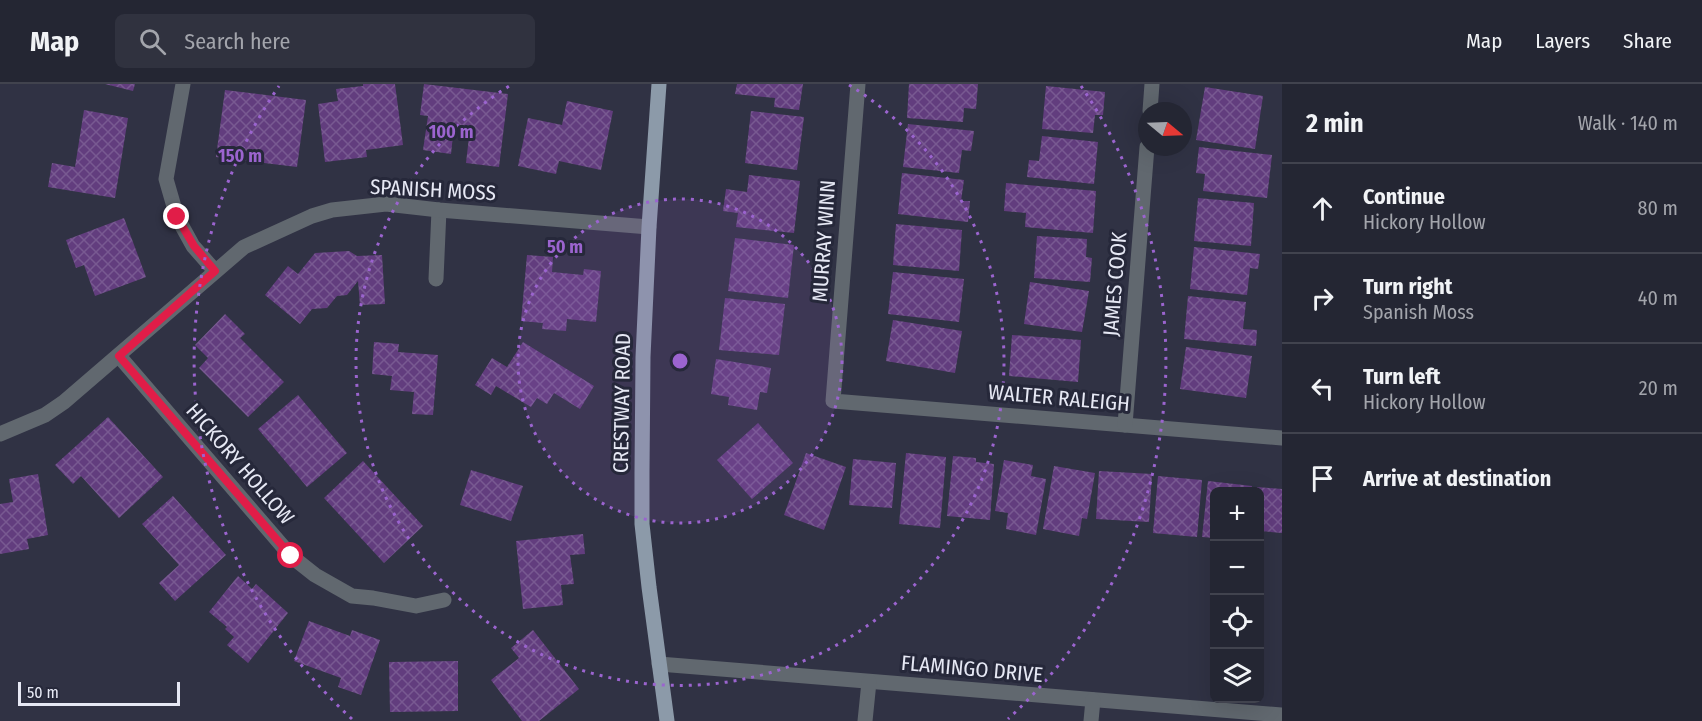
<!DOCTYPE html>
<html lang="en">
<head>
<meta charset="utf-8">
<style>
  body { margin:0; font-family:"Fira Sans Condensed",sans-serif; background:#30323f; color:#f1f3f6 }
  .controls { position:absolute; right:18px; bottom:18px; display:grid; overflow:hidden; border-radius:9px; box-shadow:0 6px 24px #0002 }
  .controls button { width:54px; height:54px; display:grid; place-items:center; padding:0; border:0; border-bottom:2px solid #41434e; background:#242633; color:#f1f3f6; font:30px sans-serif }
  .compass { position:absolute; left:1138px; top:18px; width:54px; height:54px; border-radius:50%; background:#242633; box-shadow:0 6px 24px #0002; rotate:109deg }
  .scale { position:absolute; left:18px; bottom:15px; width:162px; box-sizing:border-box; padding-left:6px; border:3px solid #e6e8f4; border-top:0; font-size:16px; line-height:21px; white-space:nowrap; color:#e6e8f4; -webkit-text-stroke:4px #26283a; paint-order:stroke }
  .stop { position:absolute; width:18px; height:18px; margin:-14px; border:4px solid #e11d48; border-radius:50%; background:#fff }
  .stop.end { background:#e11d48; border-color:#fff; box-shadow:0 2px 6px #0008 }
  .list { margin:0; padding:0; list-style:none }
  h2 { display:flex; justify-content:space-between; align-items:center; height:78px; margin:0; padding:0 24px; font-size:26px }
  h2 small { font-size:20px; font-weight:400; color:#a3a5ac }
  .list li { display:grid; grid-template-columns:39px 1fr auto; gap:18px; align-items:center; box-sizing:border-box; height:90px; padding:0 24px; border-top:2px solid #41434e }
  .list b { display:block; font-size:22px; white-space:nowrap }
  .list p { margin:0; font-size:20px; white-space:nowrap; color:#a3a5ac }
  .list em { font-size:20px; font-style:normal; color:#a3a5ac }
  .icon { flex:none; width:33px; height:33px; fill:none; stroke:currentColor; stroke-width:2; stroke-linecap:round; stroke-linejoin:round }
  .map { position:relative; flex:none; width:1282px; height:637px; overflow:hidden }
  header { display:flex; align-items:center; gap:36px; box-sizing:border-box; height:84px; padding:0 30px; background:#242633; border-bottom:2px solid #41434e }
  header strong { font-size:28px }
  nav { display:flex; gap:33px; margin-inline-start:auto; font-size:21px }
  .search { width:420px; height:54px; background:#30323f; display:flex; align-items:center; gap:15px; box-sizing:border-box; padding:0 21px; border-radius:9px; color:#a3a5ac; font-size:22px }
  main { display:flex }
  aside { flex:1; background:#242633 }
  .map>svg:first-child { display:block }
  .building { fill:url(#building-cross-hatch) }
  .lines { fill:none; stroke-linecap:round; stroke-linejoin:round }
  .minor { stroke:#61686f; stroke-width:15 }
  .major { stroke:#8c9aa9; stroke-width:15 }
  .route { stroke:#e11d48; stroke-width:8 }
  .ring { fill:none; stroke:#9b64cf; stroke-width:3; stroke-dasharray:3 6 }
  .labels { text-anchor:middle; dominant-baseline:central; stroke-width:6; stroke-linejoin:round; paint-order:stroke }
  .street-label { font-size:21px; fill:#e6e8f4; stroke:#26283a }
  .centre { fill:#9b64cf; stroke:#26283a; stroke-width:3 }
  .ring-label { font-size:18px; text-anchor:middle; font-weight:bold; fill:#9b64cf; stroke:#26283a; stroke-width:6; stroke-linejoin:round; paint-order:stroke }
</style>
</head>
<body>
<header>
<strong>Map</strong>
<div class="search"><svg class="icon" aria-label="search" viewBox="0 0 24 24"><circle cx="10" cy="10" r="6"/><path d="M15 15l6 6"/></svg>Search here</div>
<nav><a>Map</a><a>Layers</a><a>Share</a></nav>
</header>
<main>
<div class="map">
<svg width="1282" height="637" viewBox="0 0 1282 637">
  <defs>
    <pattern id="building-cross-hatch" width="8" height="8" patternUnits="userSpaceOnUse" patternTransform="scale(1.5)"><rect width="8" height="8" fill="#623d7e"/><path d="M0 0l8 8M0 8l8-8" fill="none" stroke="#785991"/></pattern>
  </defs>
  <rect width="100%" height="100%" fill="#303244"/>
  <g class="building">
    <polygon points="105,0 135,0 133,7"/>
    <polygon points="363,0 395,0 403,61 366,66 367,73 325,78 318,20 338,17 336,5 363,2"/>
    <polygon points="424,0 508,10 499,83 466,79 470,44 454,42 451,70 423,66 428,32 420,31"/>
    <polygon points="737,0 803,0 799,26 774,23 775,14 735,10"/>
    <polygon points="909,0 978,0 976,25 964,24 963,38 907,34"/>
    <polygon points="1046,2 1105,8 1103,31 1095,31 1093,49 1042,45"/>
    <polygon points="1205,3 1263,12 1255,65 1196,56"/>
    <polygon points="225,6 306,16 297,83 216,73"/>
    <polygon points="567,17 613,27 601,86 559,77 556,90 518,82 528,34 562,41"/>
    <polygon points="84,26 128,34 115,114 48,103 52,79 75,83"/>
    <polygon points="751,27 804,33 797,86 745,79"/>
    <polygon points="908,40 974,47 971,67 962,66 959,89 903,83"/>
    <polygon points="1042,52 1098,58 1094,100 1027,93 1029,76 1039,77"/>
    <polygon points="1199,63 1272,71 1267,114 1203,107 1205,90 1196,89"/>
    <polygon points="902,89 964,96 961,117 970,117 968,138 898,130"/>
    <polygon points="749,91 800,97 794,149 736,143 738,129 723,127 726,105 747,108"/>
    <polygon points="1006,99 1096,107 1093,149 1025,143 1026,129 1004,127"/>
    <polygon points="1198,114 1254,119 1251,162 1194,157"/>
    <polygon points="124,134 146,193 95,212 84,181 76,184 66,156"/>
    <polygon points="896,140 962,146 959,187 893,181"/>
    <polygon points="1037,152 1087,155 1086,173 1092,174 1090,198 1034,194"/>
    <polygon points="735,154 794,161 788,214 728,207"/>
    <polygon points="1194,163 1260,170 1258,185 1250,184 1247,211 1190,205"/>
    <polygon points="349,167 357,172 382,171 385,220 360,221 358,197 347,211 337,212 327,224 312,225 300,240 265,211 288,182 298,190 315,169"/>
    <polygon points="527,171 553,173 552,188 583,191 584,185 601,187 596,238 567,235 566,247 542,245 543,239 521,237"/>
    <polygon points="893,188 964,195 959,238 888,230"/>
    <polygon points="1030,198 1089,207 1082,248 1024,240"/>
    <polygon points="1188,212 1246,218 1243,245 1257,246 1256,262 1184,255"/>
    <polygon points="725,214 785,220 779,271 719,266"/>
    <polygon points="225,230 245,250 240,254 284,298 248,333 199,284 208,274 195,261"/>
    <polygon points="893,236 962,247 955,289 886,277"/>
    <polygon points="1012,251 1081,256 1078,298 1009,292"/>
    <polygon points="374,258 399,260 398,268 438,271 433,331 412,330 414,308 390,306 392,292 372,290"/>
    <polygon points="523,258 594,302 580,325 554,309 547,320 537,314 531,323 496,302 491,311 475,301 492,274 507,283"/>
    <polygon points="1186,263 1252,272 1246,314 1180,305"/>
    <polygon points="716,275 771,284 767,309 760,308 757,326 728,321 729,313 711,310"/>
    <polygon points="298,311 347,369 307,403 258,345"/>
    <polygon points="108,333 163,393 119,434 81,392 73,400 55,381"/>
    <polygon points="758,339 793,379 752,415 717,376"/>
    <polygon points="806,369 846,383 824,446 784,431"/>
    <polygon points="906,369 946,373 940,444 899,440"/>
    <polygon points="953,372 976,374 976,378 994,380 990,436 947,432"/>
    <polygon points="853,375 896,379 892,424 849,421"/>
    <polygon points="1004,376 1033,381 1031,392 1046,395 1036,451 1006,445 1008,429 995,427"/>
    <polygon points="363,377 423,442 384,479 324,414"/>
    <polygon points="1054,382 1095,389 1087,435 1082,434 1079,452 1043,445"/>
    <polygon points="471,386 523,402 511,437 460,421"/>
    <polygon points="1099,387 1152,390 1149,438 1096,435"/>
    <polygon points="38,390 48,451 27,455 29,465 0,470 0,420 13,418 9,395"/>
    <polygon points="1158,392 1202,396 1197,453 1153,449"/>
    <polygon points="1208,397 1252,402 1251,408 1214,408 1214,454 1202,453"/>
    <polygon points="1257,403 1282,405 1282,449 1260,447 1260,408 1257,408"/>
    <polygon points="173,412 226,471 175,517 159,499 179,481 142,440"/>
    <polygon points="583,450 585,470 570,471 574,500 561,501 563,521 523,525 516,457"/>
    <polygon points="238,492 252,505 256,500 288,529 248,579 227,561 234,553 225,545 227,543 209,528"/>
    <polygon points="309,537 350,552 352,546 380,556 361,611 338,603 341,594 294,577"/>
    <polygon points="533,546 579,605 539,637 522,637 491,596 519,574 511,564"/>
    <polygon points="458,577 458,627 390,628 389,578"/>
  </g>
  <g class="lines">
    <g class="minor">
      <polyline points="183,0 166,95 177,133 193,162 215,187"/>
      <polyline points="858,0 833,317 1282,354"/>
      <polyline points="1150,27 1152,0"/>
      <polyline points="436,195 439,126"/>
      <polyline points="119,272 291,472 315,491 352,512 373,514 416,522 444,516"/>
      <polyline points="1125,341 1147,63"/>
      <polyline points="0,350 45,331 64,318 244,163 312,132 332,126 386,120 439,126 649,143"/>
      <polyline points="659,580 1282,631"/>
      <polyline points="865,637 869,598"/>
      <polyline points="1091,637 1093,616"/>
    </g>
    <polyline class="major" points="659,0 649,143 643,273 642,388 642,440 649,503 667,637"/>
  </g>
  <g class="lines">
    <polyline class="route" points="177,133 194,162 215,187 119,272 291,472"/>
  </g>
  <circle cx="680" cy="277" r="162" fill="#9b64cf" fill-opacity=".12"/>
  <g class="ring">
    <circle cx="680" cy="277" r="162"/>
    <path d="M849 1A324 324 0 1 1 511 1"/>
    <path d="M352 635A486 486 0 0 1 279 2M1081 2A486 486 0 0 1 1008 635"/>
  </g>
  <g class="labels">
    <g class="street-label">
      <text transform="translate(433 106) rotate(3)">SPANISH MOSS</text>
      <text transform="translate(824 157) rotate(-86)">MURRAY WINN</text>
      <text transform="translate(1115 200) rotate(-85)">JAMES COOK</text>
      <text transform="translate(1059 314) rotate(5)">WALTER RALEIGH</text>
      <text transform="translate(622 319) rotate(-89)">CRESTWAY ROAD</text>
      <text transform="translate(240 380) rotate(49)">HICKORY HOLLOW</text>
      <text transform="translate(972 585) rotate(5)">FLAMINGO DRIVE</text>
    </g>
  </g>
  <circle cx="680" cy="277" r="9" class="centre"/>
  <g class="ring-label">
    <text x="451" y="54">100 m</text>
    <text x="240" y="78">150 m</text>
    <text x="565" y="169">50 m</text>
  </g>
</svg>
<div class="controls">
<button>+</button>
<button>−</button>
<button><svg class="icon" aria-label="locate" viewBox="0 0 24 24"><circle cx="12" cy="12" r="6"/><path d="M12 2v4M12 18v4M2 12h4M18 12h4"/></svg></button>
<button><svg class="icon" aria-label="layers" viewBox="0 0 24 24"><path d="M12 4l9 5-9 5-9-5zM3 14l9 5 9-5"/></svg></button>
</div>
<svg class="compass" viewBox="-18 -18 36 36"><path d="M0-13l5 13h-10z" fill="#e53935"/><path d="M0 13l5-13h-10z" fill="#a3a5ac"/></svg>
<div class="scale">50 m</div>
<div class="stop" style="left:291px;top:472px"></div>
<div class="stop end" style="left:177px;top:133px"></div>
</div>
<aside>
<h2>2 min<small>Walk · 140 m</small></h2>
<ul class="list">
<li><svg class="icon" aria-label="ahead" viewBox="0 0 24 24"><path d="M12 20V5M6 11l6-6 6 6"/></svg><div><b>Continue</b><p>Hickory Hollow</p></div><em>80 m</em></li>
<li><svg class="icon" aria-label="right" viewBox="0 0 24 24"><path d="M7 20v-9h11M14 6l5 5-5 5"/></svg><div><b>Turn right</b><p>Spanish Moss</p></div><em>40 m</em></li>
<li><svg class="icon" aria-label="left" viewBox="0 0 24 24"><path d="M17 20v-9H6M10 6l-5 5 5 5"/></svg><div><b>Turn left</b><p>Hickory Hollow</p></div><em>20 m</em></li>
<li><svg class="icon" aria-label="arrive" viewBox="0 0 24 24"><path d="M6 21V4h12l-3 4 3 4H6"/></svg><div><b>Arrive at destination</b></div></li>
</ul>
</aside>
</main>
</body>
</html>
